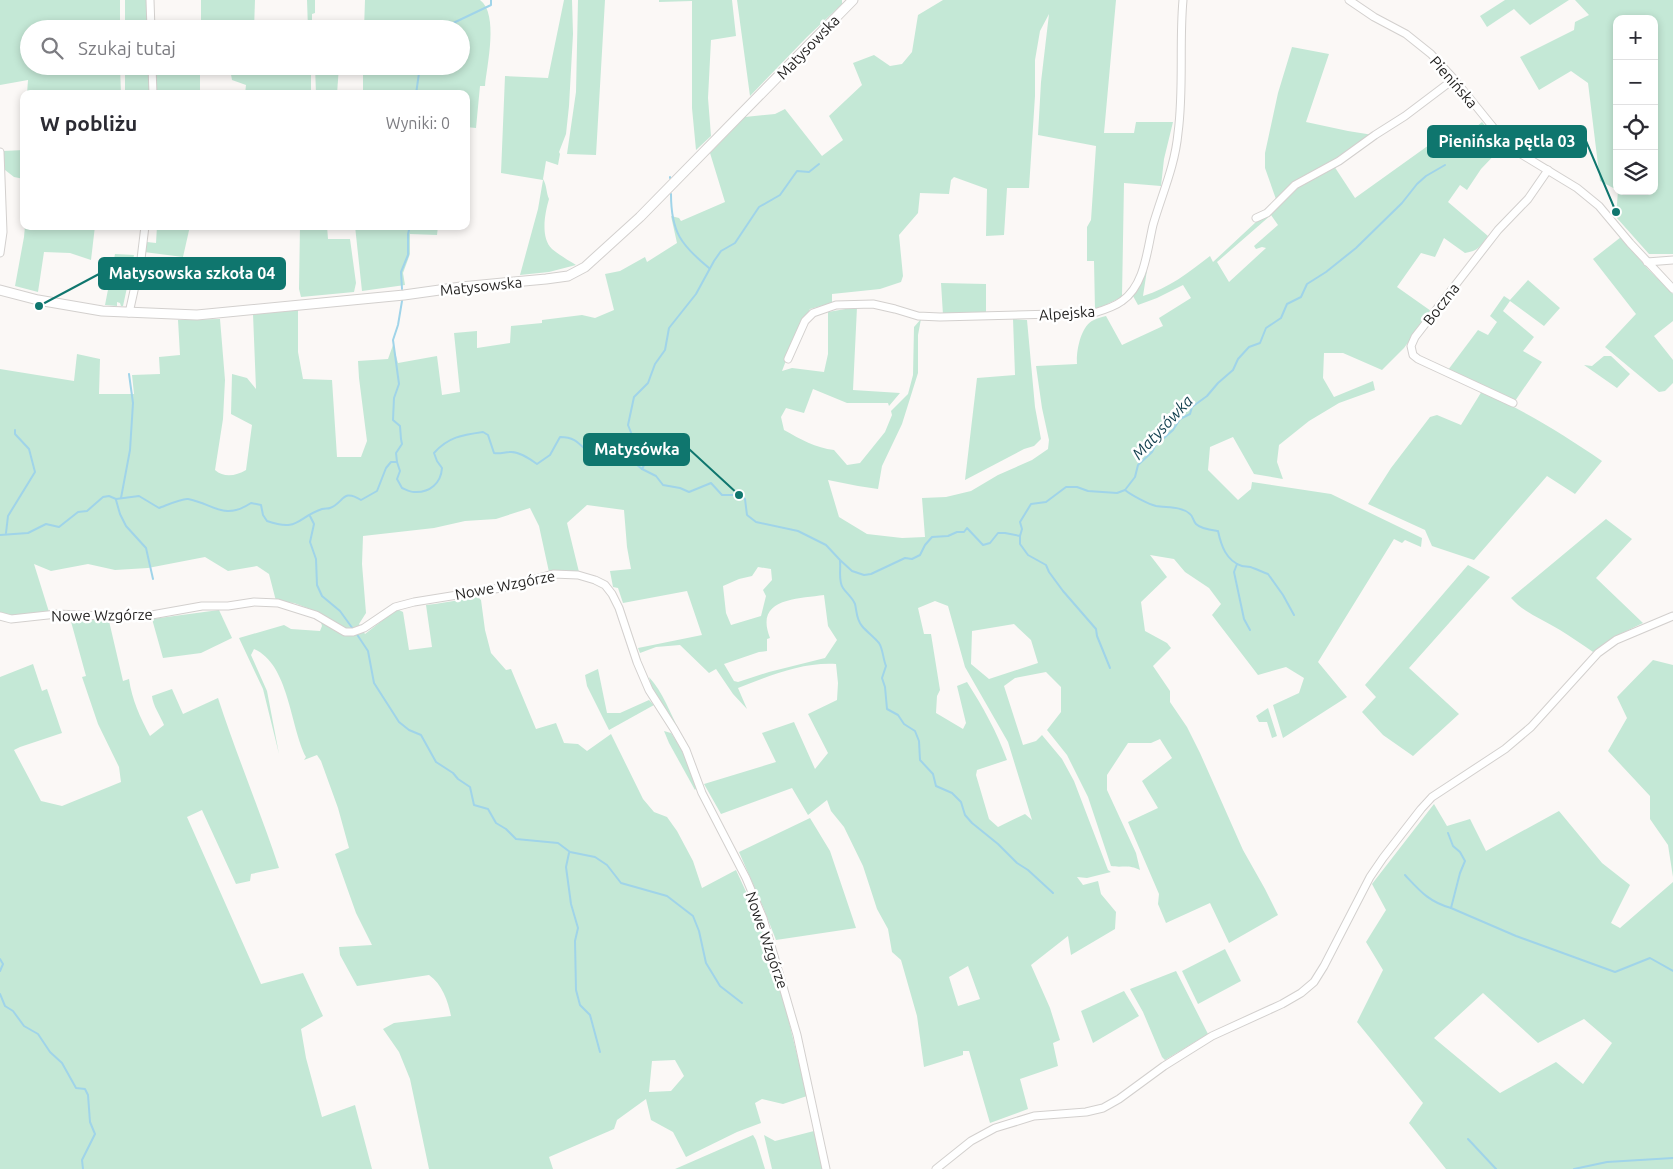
<!DOCTYPE html>
<html lang="pl">
<head>
<meta charset="utf-8">
<style>
  body { margin:0; font-family:Ubuntu,sans-serif; background:#f2f2f3; color:#2b2b33 }
  .controls { position:absolute; right:15px; top:15px; display:grid; overflow:hidden; border-radius:10px; box-shadow:0 2px 8px #0003 }
  .controls button { width:45px; height:45px; display:grid; place-items:center; padding:0; border:0; border-bottom:1px solid #e1e1e2; background:#fff; color:#2b2b33; font:25px sans-serif }
  .list { margin:0; padding:0; list-style:none }
  h2 { display:flex; justify-content:space-between; align-items:center; height:65px; margin:0; padding:0 20px; font-size:21px }
  h2 small { font-size:16px; font-weight:400; color:#7c7c81 }
  .icon { flex:none; width:28px; height:28px; fill:none; stroke:currentColor; stroke-width:2; stroke-linecap:round; stroke-linejoin:round }
  .map { position:relative; flex:none; width:1673px; height:1169px; overflow:hidden }
  .search { position:absolute; background:#fff; box-shadow:0 2px 8px #0003; left:20px; top:20px; width:450px; height:55px; display:flex; align-items:center; gap:12px; box-sizing:border-box; padding:0 18px; border-radius:28px; color:#7c7c81; font-size:19px }
  .panel { position:absolute; background:#fff; box-shadow:0 2px 8px #0003; left:20px; top:90px; width:450px; height:140px; border-radius:10px }
  .map>svg:first-child { display:block }
  .green { fill:#c4e8d6; fill-rule:evenodd }
  .lines { fill:none; stroke-linecap:round; stroke-linejoin:round }
  .stream { stroke:#a0d4e9; stroke-width:2 }
  .street-casing { stroke:#d3d0ce; stroke-width:9 }
  .secondary-casing { stroke:#d3d0ce; stroke-width:11 }
  .street { stroke:#fff; stroke-width:7 }
  .secondary { stroke:#fff; stroke-width:9 }
  .labels { text-anchor:middle; dominant-baseline:central; stroke-width:5; stroke-linejoin:round; paint-order:stroke }
  .street-label { font-size:15px; fill:#201f1e; stroke:#fff }
  .water-label { font-size:16px; font-style:italic; fill:#123f4e; stroke:#fff }
  .leader { fill:none; stroke:#0f766e; stroke-width:2 }
  .callout-dot { fill:#0f766e; stroke:#fff; stroke-width:2 }
  .callout { fill:#0f766e; stroke:#0f766e; stroke-width:2 }
  .callout-label { font-size:16px; text-anchor:middle; font-weight:bold; fill:#fff }
</style>
</head>
<body>
<div class="map">
<svg width="1673" height="1169" viewBox="0 0 1673 1169">
  <rect width="100%" height="100%" fill="#fbf8f6"/>
  <g class="green">
    <polygon points="0,0 120,0 120,29 29,29 29,66 120,66 121,94 27,94 28,80 0,85"/>
    <rect x="125" y="0" width="22" height="29"/>
    <polygon points="201,0 255,0 254,29 201,29"/>
    <polygon points="307,0 315,0 315,13 312,14 312,29 308,29"/>
    <path d="M 365,0 L 480,0 C 499,14 487,65 485,86 L 480,86 L 476,128 L 466,127 L 466,94 L 363,94 L 363,66 L 461,66 L 461,29 L 364,29 Z"/>
    <path d="M 564,0 L 572,0 L 573,34 L 569,106 L 566,134 L 559,152 L 560,154 L 558,165 L 546,161 L 543,179 C 547,186 546,192 549,199 C 545,213 540,237 552,249 C 559,255 568,260 576,265 L 549,272 L 520,275 L 538,209 L 543,180 L 501,173 L 505,76 L 548,78 Z"/>
    <polygon points="578,0 605,0 596,155 567,154 576,92"/>
    <polygon points="659,0 732,0 736,36 711,40 708,98 711,136 696,150 692,108 692,1 659,2"/>
    <polygon points="737,0 842,0 842,4 807,37 750,96"/>
    <path d="M 943,0 L 1116,0 L 1104,133 L 1134,133 L 1136,122 L 1173,122 L 1164,159 L 1161,186 L 1124,183 L 1122,297 L 1095,310 L 1094,261 L 1087,261 L 1087,227 L 1091,220 L 1096,146 L 1038,135 L 1041,82 L 1049,14 L 1040,31 L 1035,60 L 1035,96 L 1029,188 L 1007,188 L 1004,235 L 986,236 L 987,189 L 954,177 L 951,180 L 949,194 L 920,193 L 918,213 L 899,235 L 903,276 L 901,282 L 880,289 L 832,294 L 832,303 L 810,309 L 798,329 L 782,371 L 792,368 L 824,372 L 828,354 L 828,312 L 857,307 L 853,390 L 900,393 L 889,406 L 888,403 L 847,403 L 813,389 L 804,413 L 786,408 L 781,417 L 784,430 C 800,439 816,448 834,450 L 847,465 L 860,463 L 885,432 L 892,415 L 891,411 L 908,394 L 913,375 L 914,327 L 921,319 L 918,335 L 918,373 L 902,424 L 882,466 L 878,489 L 858,486 L 828,480 L 839,517 L 867,534 L 902,538 L 925,537 L 922,498 L 946,497 L 971,491 L 998,475 L 1032,460 L 1048,449 L 1049,440 L 1042,408 L 1036,366 L 1077,364 C 1076,351 1081,325 1094,320 C 1097,318 1102,317 1106,316 L 1122,345 L 1163,326 L 1159,318 L 1191,298 L 1183,285 L 1157,298 L 1138,305 L 1133,296 L 1147,270 L 1143,296 C 1169,288 1188,273 1210,256 L 1213,262 L 1257,221 L 1271,214 L 1301,185 L 1334,166 L 1355,198 L 1436,140 L 1459,141 L 1482,122 L 1503,146 L 1481,169 L 1467,190 L 1460,185 L 1448,202 L 1488,236 C 1481,246 1478,251 1465,253 L 1444,238 L 1435,257 L 1421,253 L 1397,287 L 1431,311 L 1404,348 L 1382,370 L 1343,353 L 1324,353 L 1323,378 L 1334,397 L 1373,381 L 1375,390 L 1339,403 L 1309,421 L 1279,445 L 1277,462 L 1283,479 L 1254,474 L 1233,437 L 1210,447 L 1208,470 L 1238,500 L 1251,489 L 1252,482 L 1331,494 L 1422,538 L 1421,547 L 1405,540 L 1402,543 L 1394,539 L 1318,662 L 1347,697 L 1283,738 L 1273,705 L 1299,693 L 1304,678 L 1286,667 L 1258,675 L 1212,615 L 1221,604 L 1209,588 L 1185,572 L 1174,559 L 1150,555 L 1167,577 L 1141,602 L 1145,631 L 1167,643 L 1171,648 L 1153,666 L 1170,691 L 1170,702 L 1187,727 L 1200,753 L 1243,850 L 1265,889 L 1278,915 L 1229,943 L 1210,903 L 1166,923 L 1158,904 L 1159,894 L 1128,822 L 1158,808 L 1142,781 L 1172,758 L 1160,739 L 1151,743 L 1128,743 L 1107,775 L 1107,790 L 1136,853 L 1140,870 C 1128,864 1123,868 1111,866 L 1088,797 L 1067,755 L 1047,730 L 1061,712 L 1061,687 L 1046,672 L 1015,678 L 1004,686 L 1023,745 L 1036,741 L 1042,735 L 1062,759 L 1074,781 L 1108,870 L 1111,872 L 1087,878 L 1077,877 L 1083,885 L 1098,881 L 1101,894 L 1116,912 L 1115,929 L 1071,955 L 1068,936 L 1031,965 L 1050,1008 L 1060,1040 L 1053,1043 L 1058,1066 L 1020,1079 L 1028,1109 L 990,1123 L 969,1051 L 963,1051 L 963,1055 L 924,1067 L 917,1016 L 901,960 L 892,952 L 888,929 L 877,909 L 863,866 L 844,827 L 831,811 L 827,800 L 808,815 L 792,788 L 721,814 L 704,784 L 776,762 L 762,733 L 794,722 L 815,769 L 828,753 L 808,714 L 837,700 L 838,683 L 836,664 C 802,662 769,676 738,688 L 747,709 L 733,694 L 716,669 L 709,673 L 680,645 L 656,647 L 640,653 L 638,648 L 702,635 L 687,591 L 623,603 L 618,588 L 613,587 L 610,571 L 631,569 L 627,547 L 624,510 L 587,505 L 567,523 L 579,572 L 549,572 L 539,526 L 530,508 L 496,519 L 465,521 L 434,528 L 363,536 L 362,564 L 366,613 L 359,624 L 365,634 L 397,609 L 403,612 L 409,650 L 432,647 L 426,605 L 435,604 L 478,597 L 481,600 L 485,630 L 491,653 L 506,670 L 511,669 L 536,729 L 556,723 L 564,743 L 578,744 L 587,751 L 611,734 L 643,799 L 654,812 L 667,817 L 677,831 L 693,861 L 702,888 L 736,870 L 754,909 L 781,989 L 807,1096 L 783,1104 L 762,1099 L 755,1103 L 761,1123 L 737,1132 L 686,1157 L 673,1132 L 651,1120 L 646,1099 L 617,1120 L 614,1129 L 549,1157 L 553,1169 L 429,1169 L 410,1079 L 399,1052 L 383,1029 L 394,1023 L 451,1016 C 448,1001 442,984 429,975 L 357,986 L 340,955 L 339,947 L 372,945 L 356,913 L 335,854 L 349,848 L 338,808 L 321,761 L 317,755 L 304,760 L 306,757 C 290,726 289,664 254,649 L 251,655 L 267,691 L 279,754 L 263,689 L 239,638 L 284,625 L 291,629 L 320,631 L 322,626 L 318,612 L 294,603 L 276,601 L 269,574 L 257,566 L 228,571 L 205,557 L 148,568 L 115,570 L 88,564 L 51,571 L 34,564 L 49,612 L 14,616 L 0,612 L 0,369 L 74,381 L 77,354 L 100,359 L 99,394 L 134,394 L 132,375 L 160,374 L 159,357 L 180,355 L 178,320 L 220,319 L 225,380 L 223,419 L 215,470 C 224,478 236,476 246,470 L 252,425 L 231,414 L 232,374 L 247,378 L 256,389 L 253,314 L 298,309 L 298,352 L 303,379 L 332,380 L 337,457 L 361,457 L 367,441 L 359,378 L 358,361 L 388,359 L 393,345 L 398,363 L 437,356 L 442,395 L 460,392 L 454,333 L 477,331 L 477,348 L 510,343 L 511,326 L 542,323 L 542,320 L 582,315 L 595,318 L 614,310 L 605,274 L 620,271 L 645,257 L 647,262 L 677,243 L 671,216 L 679,218 L 681,221 L 725,202 L 710,153 L 745,117 L 775,114 L 785,109 L 822,156 L 843,140 L 829,116 L 862,85 L 853,63 L 874,55 L 890,66 L 902,64 L 912,52 L 918,15 ZM 1271,215 L 1278,225 L 1254,246 L 1256,249 L 1262,247 L 1266,248 L 1229,282 L 1217,262 ZM 758,567 L 771,569 L 772,580 L 763,590 L 766,596 L 761,616 L 731,625 L 726,613 L 723,586 L 739,579 L 752,576 ZM 824,595 L 828,626 L 837,640 L 825,658 L 769,672 L 738,682 L 734,681 L 724,664 L 759,652 L 767,651 L 767,639 L 770,638 C 754,598 797,599 824,595 ZM 935,601 L 948,606 L 965,667 L 1008,742 L 1032,820 L 1025,814 L 998,827 L 989,819 L 976,775 L 977,770 L 1007,760 C 997,732 983,707 967,682 L 957,686 L 966,723 L 963,729 L 936,713 L 937,696 L 940,690 L 931,634 L 924,634 L 918,608 ZM 1014,624 L 1031,640 L 1038,663 L 989,679 L 971,664 L 972,631 ZM 968,966 L 980,999 L 958,1006 L 949,977 ZM 675,1060 L 684,1076 L 671,1091 L 649,1092 L 652,1061 Z"/>
    <polygon points="1505,0 1569,0 1530,25 1514,9 1487,27 1480,16"/>
    <polygon points="1575,0 1673,0 1673,254 1649,254 1616,217 1618,191 1654,191 1654,19 1617,19 1617,190 1600,181 1588,83 1571,71 1539,90 1520,57 1574,30 1575,22 1589,15"/>
    <polygon points="1292,47 1329,54 1306,122 1348,131 1373,135 1277,202 1265,168 1265,153 1278,93"/>
    <polygon points="125,66 149,66 150,94 125,94"/>
    <polygon points="155,66 311,66 311,94 245,94 246,85 232,80 230,69 200,70 200,94 156,94"/>
    <polygon points="315,66 339,66 337,94 316,94"/>
    <polygon points="24,150 24,179 14,177 5,170 3,151"/>
    <polygon points="25,226 95,226 91,260 70,253 44,252 38,292 15,286 24,237"/>
    <polygon points="157,226 190,226 183,257 144,252 147,242 156,243"/>
    <polygon points="300,226 327,226 328,239 350,239 356,283 354,292 301,297 299,289"/>
    <polygon points="355,226 438,226 437,235 410,234 410,254 403,273 405,285 362,291"/>
    <polygon points="1621,237 1648,269 1673,294 1673,321 1654,336 1673,360 1673,383 1665,391 1659,392 1605,347 1636,314 1593,259"/>
    <polygon points="115,254 134,255 123,306 121,306 120,303 117,302 117,306 105,305"/>
    <polygon points="1528,280 1560,308 1544,326 1510,301 1503,311 1534,337 1523,351 1542,362 1515,401 1448,370 1478,330 1488,335 1497,322 1490,316 1504,296 1510,300"/>
    <polygon points="941,283 986,284 986,313 943,315"/>
    <polygon points="1013,319 1027,320 1035,407 1041,439 1034,446 1024,449 965,480 977,378 1015,375"/>
    <polygon points="1604,356 1611,356 1630,374 1617,388 1584,365 1592,366"/>
    <path d="M 1482,391 C 1526,412 1563,434 1602,461 L 1575,494 L 1547,476 L 1474,560 L 1432,546 L 1425,530 L 1368,504 L 1391,468 L 1430,417 L 1437,415 L 1461,425 Z"/>
    <path d="M 1606,519 L 1632,539 L 1596,578 L 1643,623 L 1616,636 L 1593,652 C 1582,644 1571,637 1560,630 C 1544,620 1524,613 1511,598 Z"/>
    <polygon points="1468,565 1490,577 1409,668 1459,714 1413,756 1383,735 1362,712 1376,697 1365,685"/>
    <polygon points="219,610 232,638 201,653 163,658 152,619"/>
    <path d="M 80,617 L 109,621 L 123,681 L 129,679 C 132,700 140,717 150,736 L 164,725 C 160,715 153,706 152,696 L 172,689 L 183,714 L 218,698 C 237,756 260,811 279,868 L 251,874 L 250,881 L 236,884 L 202,810 L 187,817 L 261,984 L 303,973 L 323,1016 L 301,1029 L 306,1058 L 322,1117 L 355,1105 L 372,1169 L 0,1169 L 0,677 L 33,664 L 42,691 L 47,689 L 62,733 L 20,747 L 14,750 L 41,801 L 62,806 L 121,782 L 119,767 L 98,724 L 82,677 L 86,676 L 70,618 Z"/>
    <polygon points="1653,660 1673,665 1673,877 1668,845 1650,819 1650,796 1608,751 1627,718 1617,697"/>
    <polygon points="598,669 607,713 620,713 649,700 654,705 609,730 587,686 585,675"/>
    <path d="M 649,677 C 663,692 670,713 680,732 L 652,690 Z"/>
    <polygon points="1268,708 1277,736 1272,738 1267,722 1259,722 1256,716"/>
    <polygon points="664,731 671,733 681,748 697,787 695,790 669,743"/>
    <path d="M 1434,804 L 1447,826 L 1470,819 L 1486,851 L 1559,811 L 1602,863 L 1630,885 L 1611,923 L 1620,928 L 1673,882 L 1673,1169 L 1446,1169 L 1409,1123 L 1423,1103 L 1357,1022 L 1383,970 L 1366,942 L 1386,910 L 1372,884 ZM 1483,993 L 1538,1043 L 1584,1019 L 1612,1043 L 1583,1084 L 1556,1062 L 1500,1093 L 1434,1038 Z"/>
    <polygon points="810,818 830,851 856,928 776,940 763,907 739,852"/>
    <polygon points="1225,949 1241,981 1198,1004 1182,971"/>
    <polygon points="1176,971 1208,1034 1165,1060 1162,1057 1143,1012 1130,989"/>
    <polygon points="1124,991 1139,1016 1093,1043 1081,1011"/>
    <polygon points="814,1131 825,1169 772,1169 764,1135 775,1141"/>
    <polygon points="753,1135 756,1140 765,1169 675,1169"/>
  </g>
  <g class="lines">
    <g class="stream">
      <polyline points="445,29 449,25 491,5 491,0"/>
      <polyline points="416,94 420,66"/>
      <polyline points="670,177 670,178"/>
      <path d="M 671,194 C 671,232 681,245 709,268"/>
      <polyline points="402,289 401,272 408,255 408,234 410,226"/>
      <polyline points="397,462 396,453 402,444 401,439 400,426 393,420 394,398 399,384 393,340 398,325 402,301"/>
      <polyline points="642,469 648,458 646,448 632,435 628,425 634,397 648,383 655,364 665,350 669,328 696,294 714,261 721,251 735,243 759,207 780,195 797,171 809,172 819,164"/>
      <path d="M 1125,490 C 1131,495 1148,504 1156,506 C 1167,508 1181,506 1190,514 C 1193,516 1193,521 1196,524 C 1201,529 1211,530 1218,531 C 1221,545 1226,561 1242,566 C 1245,567 1250,566 1253,568 C 1259,570 1262,572 1268,574 L 1283,595 L 1294,615"/>
      <polyline points="121,498 130,450 133,403 129,374"/>
      <polyline points="116,500 120,514 126,526 146,548 153,579"/>
      <polyline points="310,516 314,524 310,542 316,559 317,585 322,596 340,611 353,629"/>
      <polyline points="6,533 8,516 35,472 29,449 15,434 15,430"/>
      <path d="M 0,535 L 28,533 L 46,524 L 59,527 L 78,512 L 87,511 L 103,497 L 109,496 L 116,499 L 139,496 L 159,508 C 165,506 182,498 188,499 C 214,504 224,521 251,503 L 261,505 L 263,515 L 267,521 C 299,532 296,518 322,509 C 325,508 328,509 330,508 C 344,503 342,488 361,500 L 377,491 L 386,468 L 391,462 L 397,462 L 400,471 L 397,479 L 402,488 C 405,489 410,492 414,492 C 430,493 441,483 442,468 L 437,461 L 434,453 C 448,437 462,435 483,432 L 488,435 L 494,453 C 501,454 504,452 510,452 C 519,451 530,459 537,464 L 550,455 L 560,437 C 576,437 579,444 590,454 L 621,457 L 631,460 L 642,469 L 656,476 L 663,485 L 680,488 L 689,492 L 711,483 L 722,495 L 739,495 L 745,499 L 747,515 L 756,522 L 798,531 L 826,545 L 840,560 L 852,571 L 864,575 L 871,574 L 905,558 L 912,559 L 920,555 L 925,545 L 932,537 L 948,536 L 957,532 L 964,532 L 967,528 L 983,545 L 990,543 L 998,533 L 1005,533 L 1020,536 L 1022,529 L 1020,522 L 1031,504 L 1046,502 L 1066,487 L 1077,487 L 1088,491 L 1117,493 L 1125,490 L 1135,477 L 1138,465 L 1152,452 L 1155,446 L 1173,430 L 1180,419 L 1190,414 L 1192,407 L 1207,396 L 1218,383 L 1233,370 L 1238,359 L 1249,347 L 1260,343 L 1266,328 L 1281,318 L 1287,304 L 1301,297 L 1307,284 L 1326,272 L 1356,248 L 1402,203 L 1417,184 L 1426,176 L 1445,165"/>
      <polyline points="1020,536 1020,544 1028,555 1046,565 1049,572 1063,591 1096,629 1097,636 1110,668"/>
      <path d="M 840,561 C 841,570 838,581 843,588 C 847,594 852,597 855,604 C 857,612 856,619 862,626 C 867,632 874,637 879,643 C 883,649 883,659 886,666 L 882,678 L 885,687 L 887,709 L 898,715 L 904,724 L 915,731 L 919,741 L 920,760 L 933,774 L 936,786 L 952,793 L 961,802 L 965,815 L 972,823 L 998,844 L 1017,863 L 1028,870 L 1053,893"/>
      <polyline points="1237,564 1234,572 1244,619 1250,630"/>
      <polyline points="356,633 368,651 374,683 399,722 409,730 421,735 436,762 453,773 458,779 470,787 474,805 488,809 496,823 506,829 516,839 558,843 570,852 595,857 607,865 621,883 667,896 693,916 699,931 706,963 720,986 742,1003"/>
      <polyline points="1448,833 1453,846 1460,852 1465,861 1460,873 1451,908"/>
      <polyline points="569,853 566,867 571,904 578,928 575,941 576,990 580,1005 590,1015 600,1052"/>
      <path d="M 1405,875 C 1420,891 1429,902 1451,908 L 1516,936 L 1615,972 L 1650,958 L 1673,971"/>
      <polyline points="0,959 3,964 0,971"/>
      <polyline points="0,994 5,1006 13,1011 24,1026 38,1034 50,1052 62,1063 76,1088 85,1089 88,1095 90,1122 95,1134 82,1160 83,1169"/>
      <polyline points="1468,1139 1496,1169"/>
      <polyline points="1574,1169 1607,1162 1673,1158"/>
    </g>
    <g class="street-casing">
      <g id="street">
        <polyline points="150,0 151,29"/>
        <polyline points="1349,0 1374,17 1406,34 1431,54 1454,79 1501,137 1516,151 1577,188 1599,206 1630,243 1673,289"/>
        <polyline points="152,66 153,94"/>
        <polyline points="0,152 3,232 0,253"/>
        <polyline points="1256,218 1267,213 1295,185 1339,161 1375,135 1405,116 1454,79"/>
        <polyline points="1647,262 1673,260"/>
        <polyline points="129,313 141,259 145,226"/>
        <path d="M 788,359 L 805,321 L 813,313 L 836,305 L 873,304 L 895,309 L 918,316 L 940,317 L 1094,313 C 1104,310 1114,307 1122,301 C 1145,285 1147,250 1153,225 C 1162,194 1175,166 1178,133 C 1184,89 1179,44 1183,0"/>
        <polyline points="1513,403 1418,359 1413,355 1411,346 1415,337 1498,230 1528,199 1548,170"/>
        <polyline points="0,616 11,619 57,614 126,617 146,616 202,606 228,606 254,602 278,603 316,615 345,632 353,632 364,628 395,607 414,602 507,587 553,574 578,575 595,580 605,585 612,594 619,608 637,662 649,690 674,729 686,750 702,793 746,878 763,918 797,1035 826,1169"/>
        <polyline points="936,1169 971,1141 995,1128 1034,1116 1086,1112 1103,1108 1119,1099 1164,1066 1212,1036 1282,1004 1301,993 1314,982 1324,966 1370,877 1383,858 1421,809 1432,797 1505,749 1531,727 1598,653 1616,640 1673,616"/>
      </g>
    </g>
    <g class="secondary-casing">
      <polyline id="secondary" points="0,290 38,300 102,311 197,315 404,295 461,287 546,279 568,276 585,267 640,217 853,0"/>
    </g>
    <use href="#street" class="street"/>
    <use href="#secondary" class="secondary"/>
  </g>
  <g class="labels">
    <g class="street-label">
      <text transform="translate(808 47) rotate(-46)">Matysowska</text>
      <text transform="translate(1454 82) rotate(49)">Pienińska</text>
      <text transform="translate(481 286) rotate(-6)">Matysowska</text>
      <text transform="translate(1441 304) rotate(-52)">Boczna</text>
      <text transform="translate(1067 313) rotate(-4)">Alpejska</text>
      <text transform="translate(505 585) rotate(-11)">Nowe Wzgórze</text>
      <text transform="translate(102 615) rotate(-1)">Nowe Wzgórze</text>
      <text transform="translate(767 940) rotate(71)">Nowe Wzgórze</text>
    </g>
    <g class="water-label">
      <text transform="translate(1162 427) rotate(-47)">Matysówka</text>
    </g>
  </g>
  <path class="leader" d="M1616 212L1586 141M39 306L99 274M739 495L689 449"/>
  <g class="callout-dot">
    <circle cx="1616" cy="212" r="5"/>
    <circle cx="39" cy="306" r="5"/>
    <circle cx="739" cy="495" r="5"/>
  </g>
  <g class="callout">
    <rect x="1428" y="126" width="158" height="31" rx="5"/>
    <rect x="99" y="258" width="186" height="31" rx="5"/>
    <rect x="584" y="434" width="105" height="31" rx="5"/>
  </g>
  <g class="callout-label">
    <text x="1507" y="147">Pienińska pętla 03</text>
    <text x="192" y="279">Matysowska szkoła 04</text>
    <text x="637" y="455">Matysówka</text>
  </g>
</svg>
<div class="controls">
<button>+</button>
<button>−</button>
<button><svg class="icon" aria-label="locate" viewBox="0 0 24 24"><circle cx="12" cy="12" r="6"/><path d="M12 2v4M12 18v4M2 12h4M18 12h4"/></svg></button>
<button><svg class="icon" aria-label="layers" viewBox="0 0 24 24"><path d="M12 4l9 5-9 5-9-5zM3 14l9 5 9-5"/></svg></button>
</div>
<div class="search"><svg class="icon" aria-label="search" viewBox="0 0 24 24"><circle cx="10" cy="10" r="6"/><path d="M15 15l6 6"/></svg>Szukaj tutaj</div>
<section class="panel">
<h2>W pobliżu<small>Wyniki: 0</small></h2>
<ul class="list">
</ul>
</section>
</div>
</body>
</html>
